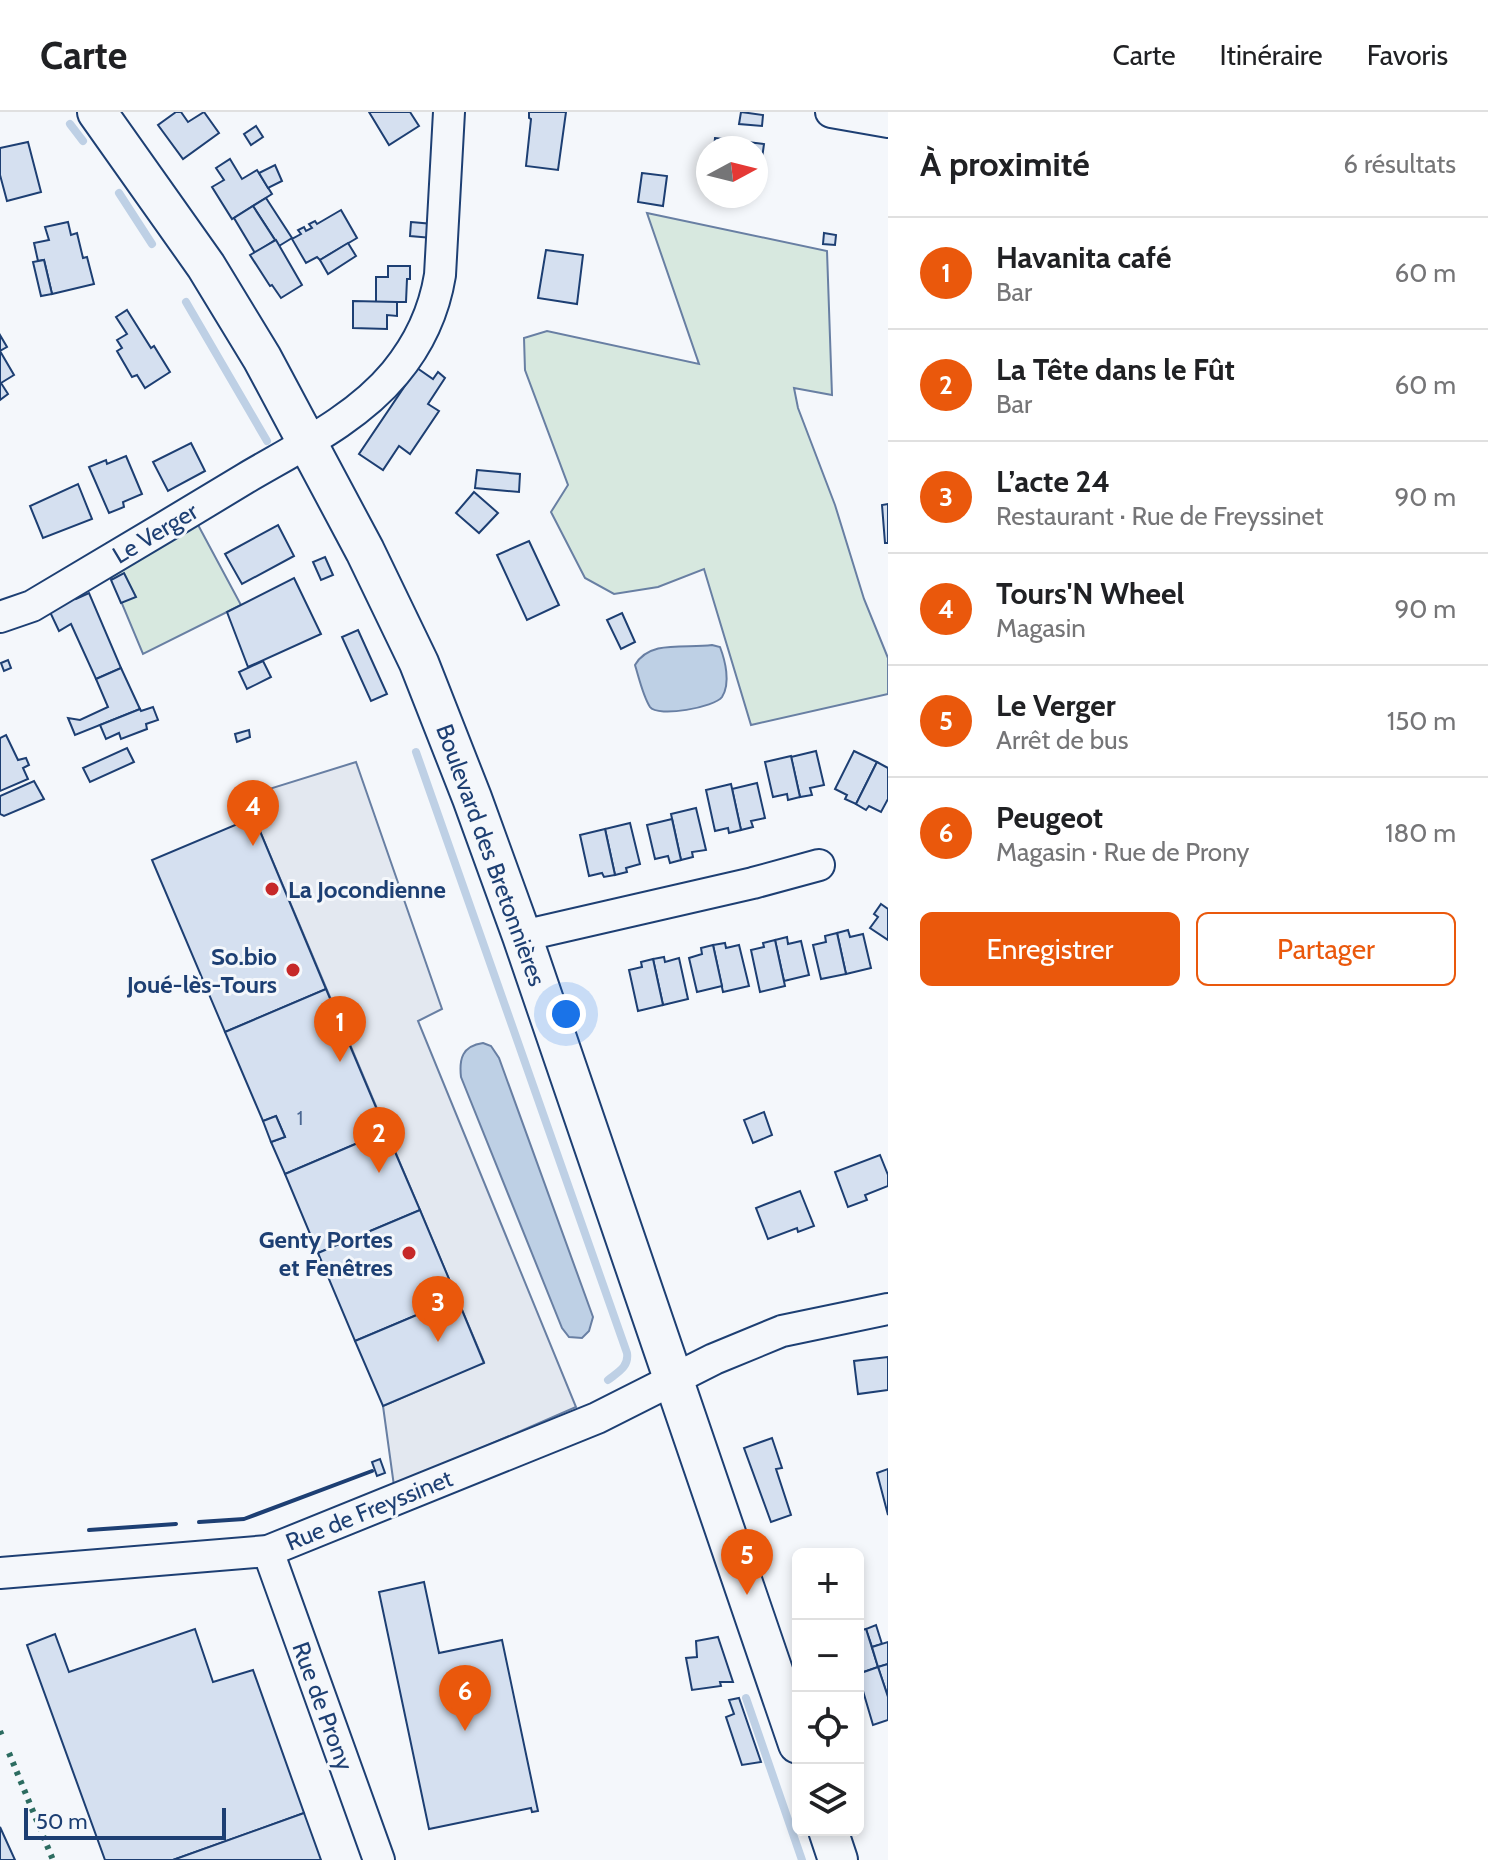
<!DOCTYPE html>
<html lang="fr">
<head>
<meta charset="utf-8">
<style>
  body { margin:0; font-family:Cabin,sans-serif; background:#f2f2f2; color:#202124 }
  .controls { position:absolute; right:24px; bottom:24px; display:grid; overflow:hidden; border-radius:12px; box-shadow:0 4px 12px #0003 }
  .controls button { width:72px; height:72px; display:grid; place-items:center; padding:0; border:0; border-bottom:2px solid #e0e0e0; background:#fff; color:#202124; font:40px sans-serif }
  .compass { position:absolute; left:696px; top:24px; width:72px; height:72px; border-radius:50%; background:#fff; box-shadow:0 4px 12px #0003; rotate:83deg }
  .scale { position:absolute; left:24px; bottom:20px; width:202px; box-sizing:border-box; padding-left:8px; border:4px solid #1d3f73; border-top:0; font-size:22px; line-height:28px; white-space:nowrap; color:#1d3f73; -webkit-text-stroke:6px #f4f7fb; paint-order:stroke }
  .you { position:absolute; left:566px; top:902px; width:28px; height:28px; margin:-20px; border:6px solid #fff; border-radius:50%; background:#1a73e8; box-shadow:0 0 0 12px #1a73e833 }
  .badge { display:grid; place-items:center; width:52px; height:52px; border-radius:50%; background:#ea580c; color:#fff; font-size:26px; font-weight:700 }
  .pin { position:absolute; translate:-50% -66px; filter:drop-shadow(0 2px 4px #0008) }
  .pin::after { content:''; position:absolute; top:42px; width:28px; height:24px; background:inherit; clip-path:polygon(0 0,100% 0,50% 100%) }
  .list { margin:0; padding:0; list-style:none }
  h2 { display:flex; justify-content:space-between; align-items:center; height:104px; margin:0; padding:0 32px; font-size:34px }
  h2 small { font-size:26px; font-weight:400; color:#757577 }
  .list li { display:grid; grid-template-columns:52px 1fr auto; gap:24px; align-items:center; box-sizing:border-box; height:112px; padding:0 32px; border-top:2px solid #e0e0e0 }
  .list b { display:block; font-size:30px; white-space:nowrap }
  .list p { margin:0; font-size:26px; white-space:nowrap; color:#757577 }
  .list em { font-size:26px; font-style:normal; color:#757577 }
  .actions { display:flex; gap:16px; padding:24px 32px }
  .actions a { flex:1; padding:18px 0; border:2px solid #ea580c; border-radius:12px; text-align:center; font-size:28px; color:#ea580c }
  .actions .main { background:#ea580c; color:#fff }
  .icon { flex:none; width:44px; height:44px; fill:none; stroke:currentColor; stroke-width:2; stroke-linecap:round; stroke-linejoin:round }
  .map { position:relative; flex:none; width:888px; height:1748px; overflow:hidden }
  header { display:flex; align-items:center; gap:48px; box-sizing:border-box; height:112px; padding:0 40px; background:#fff; border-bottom:2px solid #e0e0e0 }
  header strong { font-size:38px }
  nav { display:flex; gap:44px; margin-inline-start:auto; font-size:28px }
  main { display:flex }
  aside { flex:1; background:#fff }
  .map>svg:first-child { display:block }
  .green { fill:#d7e8df; stroke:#687fa3; stroke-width:2 }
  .parking { fill:#e3e8f0; stroke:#687fa3; stroke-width:2 }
  .water { fill:#bed0e5; stroke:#687fa3; stroke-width:2 }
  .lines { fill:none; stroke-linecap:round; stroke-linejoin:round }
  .stream { stroke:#bed0e5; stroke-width:8 }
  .building { fill:#d5e0f0; stroke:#1d3f73; stroke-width:2 }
  .minor-casing { stroke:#1d3f73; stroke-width:34 }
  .major-casing { stroke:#1d3f73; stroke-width:42 }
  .minor { stroke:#f4f7fb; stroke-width:30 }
  .major { stroke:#f4f7fb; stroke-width:38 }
  .hedge { stroke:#2c6c60; stroke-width:6; stroke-dasharray:4 6; stroke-linecap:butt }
  .wall { stroke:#1d3f73; stroke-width:4 }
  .poi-dot { fill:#c62828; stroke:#f4f7fb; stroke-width:3 }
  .labels { text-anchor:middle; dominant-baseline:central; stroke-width:6; stroke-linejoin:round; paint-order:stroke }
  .number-label { font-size:20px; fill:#4b6792 }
  .street-label { font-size:24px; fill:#1d3f73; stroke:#f4f7fb }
  .poi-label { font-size:24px; font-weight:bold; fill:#1d3f73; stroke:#f4f7fb; text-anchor:end }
</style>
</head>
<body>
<header>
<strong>Carte</strong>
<nav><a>Carte</a><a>Itinéraire</a><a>Favoris</a></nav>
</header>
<main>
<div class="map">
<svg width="888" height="1748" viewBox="0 0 888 1748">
  <rect width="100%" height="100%" fill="#f4f7fb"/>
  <g class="green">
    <polygon points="647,101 827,139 832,283 794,276 798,296 835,393 864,487 888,546 888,582 751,613 704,457 658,475 614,482 585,466 551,400 568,373 525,258 524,226 547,219 699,252"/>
    <polygon points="197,411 241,493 143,542 110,463"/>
  </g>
  <polygon class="parking" points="356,650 442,897 418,909 576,1295 394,1374 383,1294 484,1250 254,705 253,682"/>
  <g class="water">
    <path d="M 712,533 L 720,535 C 725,548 731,571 722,585 C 715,595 658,606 650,595 C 643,584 639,566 635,553 C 650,527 687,537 712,533 Z"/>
    <path d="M 483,931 L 491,934 L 499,946 L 593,1205 L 589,1219 L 582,1226 L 569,1225 L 562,1216 L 461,965 C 459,947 462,934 483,931 Z"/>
  </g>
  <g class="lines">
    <g class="stream">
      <polyline points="70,12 83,29"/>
      <polyline points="119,81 152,132"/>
      <polyline points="186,190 267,329"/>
      <path d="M 416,640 L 627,1241 C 629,1255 618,1260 608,1268"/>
      <polyline points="746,1586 802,1748"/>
    </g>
  </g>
  <g class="building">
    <polygon points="176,0 181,0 188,10 204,0 219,21 183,47 158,13"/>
    <polygon points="369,0 410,0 419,14 389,33"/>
    <polygon points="529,0 566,0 558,58 526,54 531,7 529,6"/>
    <polygon points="741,0 763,3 762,14 739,12"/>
    <polygon points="256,14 263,25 251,33 244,22"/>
    <polygon points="715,26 764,32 759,68 756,68 756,36 714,36"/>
    <polygon points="28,30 41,80 7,89 0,63 0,36"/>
    <polygon points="230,47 242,67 257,58 272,82 232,107 212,75 224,68 216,56"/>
    <polygon points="275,53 282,69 268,76 259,61"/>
    <polygon points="642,61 667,64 663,94 638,90"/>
    <polygon points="266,86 292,126 279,134 253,94"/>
    <polygon points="253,94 275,128 255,141 234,106"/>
    <polygon points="341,98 357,126 320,148 317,145 306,151 292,127 301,122 298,118 304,115 306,119 312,116 309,112 315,109 317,112"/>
    <polygon points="68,110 71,123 77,121 83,146 87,145 94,172 52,182 44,148 38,149 34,131 49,128 45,115"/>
    <polygon points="411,110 433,112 432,126 410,124"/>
    <polygon points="824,121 836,123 835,133 823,132"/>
    <polygon points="276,128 302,173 281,186 272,173 270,174 250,143"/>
    <polygon points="348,131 356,144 328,162 320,148"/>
    <polygon points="546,138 583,143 577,192 538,186"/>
    <polygon points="44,148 52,182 41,184 33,150"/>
    <polygon points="388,154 410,154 410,167 407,167 406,190 376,190 376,165 388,165"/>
    <polygon points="353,189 397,190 397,204 387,203 387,217 353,216"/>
    <polygon points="127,198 151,236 154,234 170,260 145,276 137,263 132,265 117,239 122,236 117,228 127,222 116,205"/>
    <polygon points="0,223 7,235 0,239 14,263 1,271 8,282 0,288"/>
    <polygon points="417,256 433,267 438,260 445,266 428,292 439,299 410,342 399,334 383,358 359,342"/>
    <polygon points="191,331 205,359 168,379 153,350"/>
    <polygon points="126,344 142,382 123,390 124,395 109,401 89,355 106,348 107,352"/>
    <polygon points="477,358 520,362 519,380 475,376"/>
    <polygon points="78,372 92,407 43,426 30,394"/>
    <polygon points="474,380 498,401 479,421 456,401"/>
    <polygon points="888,392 888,431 885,431 882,393"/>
    <polygon points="278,413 294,444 242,472 225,442"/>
    <polygon points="529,429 559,493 527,508 497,443"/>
    <polygon points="325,445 333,463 321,468 313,450"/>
    <polygon points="124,461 136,485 121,491 111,468"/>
    <polygon points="294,466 321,522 248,555 227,500"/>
    <polygon points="71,479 76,487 89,481 121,556 96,567 71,512 59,519 50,500"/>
    <polygon points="622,501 635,530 621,537 607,508"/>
    <polygon points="358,518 387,582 371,589 342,525"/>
    <polygon points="8,548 11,556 4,559 1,551"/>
    <polygon points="263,549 271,565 247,577 239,560"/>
    <polygon points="121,556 140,597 75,623 68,606 80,608 108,595 96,567"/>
    <polygon points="153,595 158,608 146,612 147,617 121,627 119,621 106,627 100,613 140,597 141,599"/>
    <polygon points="249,618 250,625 237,630 235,622"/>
    <polygon points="6,623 18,648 26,646 29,653 23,656 28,667 0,679 0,626"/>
    <polygon points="127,636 134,650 90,670 83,656"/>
    <polygon points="816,639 824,673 810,676 812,683 800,685 791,645"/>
    <polygon points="854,639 877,650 856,692 845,687 847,683 835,677"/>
    <polygon points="791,644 800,685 788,688 787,682 773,685 765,650"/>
    <polygon points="877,650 888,656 888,687 881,700 869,694 866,698 856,692"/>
    <polygon points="34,669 44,687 4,704 0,702 0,684"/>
    <polygon points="757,671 765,706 751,709 753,715 741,718 732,677"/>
    <polygon points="731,672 741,718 729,721 728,716 715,719 706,678"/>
    <polygon points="696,696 706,738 692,740 693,745 681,748 671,702"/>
    <polygon points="254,705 326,877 225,920 152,748"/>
    <polygon points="672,707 681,748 670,751 668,744 655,747 647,713"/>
    <polygon points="630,711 640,752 626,756 627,760 615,763 605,717"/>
    <polygon points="605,717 615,763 604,765 602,761 589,764 580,723"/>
    <polygon points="881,792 888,797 888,828 870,816 878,805 874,802"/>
    <polygon points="848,818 850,825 863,822 871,856 846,862 837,821"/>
    <polygon points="837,821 846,862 821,867 813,833 826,830 825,824"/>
    <polygon points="787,825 788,832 801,829 809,863 784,869 775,828"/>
    <polygon points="775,828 785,874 760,880 751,838 764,835 763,831"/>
    <polygon points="725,831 726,836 739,833 749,874 723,880 713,833"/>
    <polygon points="713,833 722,874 697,880 689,846 702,842 701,836"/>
    <polygon points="664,845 665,850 679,846 688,887 663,893 653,847"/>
    <polygon points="653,847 663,893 638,899 629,858 642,855 641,850"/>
    <polygon points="326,877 386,1019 285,1062 271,1030 285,1025 276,1004 263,1009 225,920"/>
    <polygon points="764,1000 772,1023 753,1031 744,1008"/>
    <polygon points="276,1004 285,1025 271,1030 263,1009"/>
    <polygon points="386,1019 420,1098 318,1141 285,1062"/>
    <polygon points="880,1043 888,1063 888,1074 865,1083 867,1088 848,1095 835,1060"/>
    <polygon points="800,1079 814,1114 798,1120 797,1116 768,1127 756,1096"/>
    <polygon points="420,1098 457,1186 355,1229 318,1141"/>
    <polygon points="457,1186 484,1251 383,1294 355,1229"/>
    <polygon points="888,1245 888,1278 858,1282 854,1249"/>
    <polygon points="772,1326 782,1356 776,1357 791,1403 771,1410 744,1336"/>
    <polygon points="380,1347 385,1361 377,1364 372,1350"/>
    <polygon points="888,1357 888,1403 877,1361"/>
    <polygon points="424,1470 439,1541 502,1528 538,1699 532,1700 531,1696 429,1717 379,1480"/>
    <polygon points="876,1513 882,1532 872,1535 866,1517"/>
    <polygon points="195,1517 213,1570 253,1558 304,1701 173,1748 105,1748 27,1533 55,1522 69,1560"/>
    <polygon points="866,1517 878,1555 858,1562 858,1519"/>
    <polygon points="718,1525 733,1570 720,1570 721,1574 692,1578 686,1546 697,1545 696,1529"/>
    <polygon points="888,1530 888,1552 878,1555 872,1535"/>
    <polygon points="888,1552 888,1585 878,1555"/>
    <polygon points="878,1555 888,1585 888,1608 873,1613 858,1562"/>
    <polygon points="739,1586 761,1650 742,1653 726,1605 734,1602 729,1588"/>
    <polygon points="304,1701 321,1748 173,1748"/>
    <polygon points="0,1715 15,1748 0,1748"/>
  </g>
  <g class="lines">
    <g class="minor-casing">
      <g id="minor">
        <polyline points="831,0 888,10"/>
        <path d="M 0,505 L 32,494 C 103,452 175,409 246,366 C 297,336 357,307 395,261 C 419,232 434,200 440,163 L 449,0"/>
        <polyline points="522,824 753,771 819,753"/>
        <polyline points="268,1439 379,1748"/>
        <polyline points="0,1461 268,1439 597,1306 714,1247 782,1219 888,1197"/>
      </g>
    </g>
    <g class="major-casing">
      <g id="major">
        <polyline points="97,0 206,154 262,246 365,439 419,551 472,686 522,824 798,1632"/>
        <polyline points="828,1718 838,1748"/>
      </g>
    </g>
    <use href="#minor" class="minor"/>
    <use href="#major" class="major"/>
    <g class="hedge">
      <polyline points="0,1619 2,1624"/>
      <polyline points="9,1641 53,1748"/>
    </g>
    <g class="wall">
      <polyline points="199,1410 244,1407 372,1359"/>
      <polyline points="89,1418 176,1412"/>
    </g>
  </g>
  <g class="poi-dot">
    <circle cx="272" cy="777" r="8"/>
    <circle cx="293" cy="858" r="8"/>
    <circle cx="409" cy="1141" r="8"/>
  </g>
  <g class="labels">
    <g class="number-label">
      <text x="300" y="1006">1</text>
    </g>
    <g class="street-label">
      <text transform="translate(155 421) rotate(-31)">Le Verger</text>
      <text transform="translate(491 743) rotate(70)">Boulevard des Bretonnières</text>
      <text transform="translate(369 1398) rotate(-22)">Rue de Freyssinet</text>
      <text transform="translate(323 1594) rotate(70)">Rue de Prony</text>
    </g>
    <g class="poi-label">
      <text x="288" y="777" text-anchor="start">La Jocondienne</text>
      <text x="277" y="844">So.bio<tspan x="277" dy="28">Joué-lès-Tours</tspan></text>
      <text x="393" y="1127">Genty Portes<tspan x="393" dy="28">et Fenêtres</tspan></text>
    </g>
  </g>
</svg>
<div class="controls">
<button>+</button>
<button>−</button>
<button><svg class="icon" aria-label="locate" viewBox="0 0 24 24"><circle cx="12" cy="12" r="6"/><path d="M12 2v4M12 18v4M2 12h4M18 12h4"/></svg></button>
<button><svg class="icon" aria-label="layers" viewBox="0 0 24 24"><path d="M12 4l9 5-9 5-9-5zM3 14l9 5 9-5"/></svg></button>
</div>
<svg class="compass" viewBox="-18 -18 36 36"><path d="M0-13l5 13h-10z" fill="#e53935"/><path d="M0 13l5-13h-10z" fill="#757577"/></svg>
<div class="scale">50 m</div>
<div class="you"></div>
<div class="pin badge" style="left:340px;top:950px">1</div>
<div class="pin badge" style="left:379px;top:1061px">2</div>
<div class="pin badge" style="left:438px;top:1230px">3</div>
<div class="pin badge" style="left:253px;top:734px">4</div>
<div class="pin badge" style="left:747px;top:1483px">5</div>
<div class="pin badge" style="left:465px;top:1619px">6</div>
</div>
<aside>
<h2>À proximité<small>6 résultats</small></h2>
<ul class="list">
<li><span class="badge">1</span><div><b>Havanita café</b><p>Bar</p></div><em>60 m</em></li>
<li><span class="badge">2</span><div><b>La Tête dans le Fût</b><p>Bar</p></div><em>60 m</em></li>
<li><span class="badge">3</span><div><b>L’acte 24</b><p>Restaurant · Rue de Freyssinet</p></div><em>90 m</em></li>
<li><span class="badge">4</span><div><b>Tours'N Wheel</b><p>Magasin</p></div><em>90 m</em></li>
<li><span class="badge">5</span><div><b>Le Verger</b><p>Arrêt de bus</p></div><em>150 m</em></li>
<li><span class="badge">6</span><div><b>Peugeot</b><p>Magasin · Rue de Prony</p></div><em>180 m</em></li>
</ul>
<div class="actions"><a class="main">Enregistrer</a><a>Partager</a></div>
</aside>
</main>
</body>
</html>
